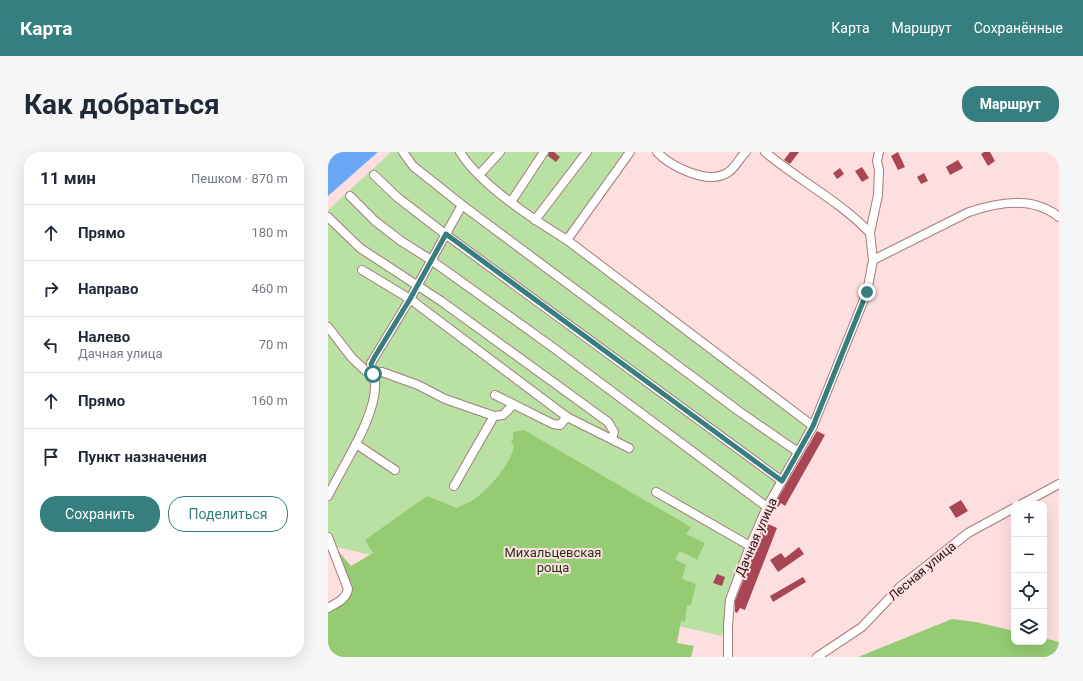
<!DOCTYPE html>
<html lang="ru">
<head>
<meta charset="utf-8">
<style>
  body { margin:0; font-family:Roboto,sans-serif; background:#f6f6f7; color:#1f2937 }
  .controls { position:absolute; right:12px; bottom:12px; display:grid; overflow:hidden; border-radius:8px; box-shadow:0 4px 16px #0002 }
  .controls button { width:36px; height:36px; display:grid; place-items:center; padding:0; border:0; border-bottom:1px solid #e0e1e3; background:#fff; color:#1f2937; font:20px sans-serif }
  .stop { position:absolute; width:12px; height:12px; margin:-9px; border:3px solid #367f7e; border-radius:50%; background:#fff }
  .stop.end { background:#367f7e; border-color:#fff; box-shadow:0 1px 4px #0008 }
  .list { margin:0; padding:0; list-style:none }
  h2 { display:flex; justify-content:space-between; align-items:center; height:52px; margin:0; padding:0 16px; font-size:17px }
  h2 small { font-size:13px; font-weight:400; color:#747a83 }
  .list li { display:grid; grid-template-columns:26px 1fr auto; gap:12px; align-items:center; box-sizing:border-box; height:56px; padding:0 16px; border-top:1px solid #e0e1e3 }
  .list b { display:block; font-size:15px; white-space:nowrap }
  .list p { margin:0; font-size:13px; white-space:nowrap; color:#747a83 }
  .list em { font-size:13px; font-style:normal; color:#747a83 }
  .actions { display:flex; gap:8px; padding:12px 16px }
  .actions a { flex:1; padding:9px 0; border:1px solid #367f7e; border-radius:16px; text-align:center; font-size:14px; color:#367f7e }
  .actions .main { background:#367f7e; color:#fff }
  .icon { flex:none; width:22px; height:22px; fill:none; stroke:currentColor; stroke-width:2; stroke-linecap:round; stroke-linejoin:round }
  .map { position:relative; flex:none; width:731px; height:505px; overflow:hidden; border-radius:16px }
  header { display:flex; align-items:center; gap:24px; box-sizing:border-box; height:56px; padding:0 20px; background:#367f7e; color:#fff }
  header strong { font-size:19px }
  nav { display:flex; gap:22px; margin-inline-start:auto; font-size:14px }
  .intro { display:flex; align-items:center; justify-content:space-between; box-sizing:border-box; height:96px; padding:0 24px }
  h1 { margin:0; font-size:28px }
  .button { padding:10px 18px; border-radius:16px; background:#367f7e; color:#fff; font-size:14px; font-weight:700 }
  main { display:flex; gap:24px; padding:0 24px }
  aside { flex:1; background:#fff; border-radius:16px; box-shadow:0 4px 16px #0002 }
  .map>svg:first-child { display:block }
  .green { fill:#bae1a4 }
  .forest { fill:#94cb73 }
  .water { fill:#69a8f5 }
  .building { fill:#a94653 }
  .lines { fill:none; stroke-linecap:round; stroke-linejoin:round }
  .minor-casing { stroke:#a6797c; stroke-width:10 }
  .minor { stroke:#fff; stroke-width:8 }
  .route { stroke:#367f7e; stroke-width:5 }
  .labels { text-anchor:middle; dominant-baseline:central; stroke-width:4; stroke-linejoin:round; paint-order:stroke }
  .street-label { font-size:13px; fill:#271617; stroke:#fedfe0 }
  .park-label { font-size:13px; fill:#1f3511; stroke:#fedfe0 }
</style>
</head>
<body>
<header>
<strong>Карта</strong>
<nav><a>Карта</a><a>Маршрут</a><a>Сохранённые</a></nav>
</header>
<div class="intro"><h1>Как добраться</h1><a class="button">Маршрут</a></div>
<main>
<aside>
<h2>11 мин<small>Пешком · 870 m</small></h2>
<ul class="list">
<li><svg class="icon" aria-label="ahead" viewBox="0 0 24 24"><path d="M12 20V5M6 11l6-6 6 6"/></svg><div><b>Прямо</b></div><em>180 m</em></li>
<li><svg class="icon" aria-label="right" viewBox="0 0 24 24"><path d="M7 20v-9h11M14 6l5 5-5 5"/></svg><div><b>Направо</b></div><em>460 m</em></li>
<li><svg class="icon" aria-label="left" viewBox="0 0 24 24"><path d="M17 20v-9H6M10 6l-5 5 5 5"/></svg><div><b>Налево</b><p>Дачная улица</p></div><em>70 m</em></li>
<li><svg class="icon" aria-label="ahead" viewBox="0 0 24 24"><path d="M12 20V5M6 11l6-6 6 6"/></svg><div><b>Прямо</b></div><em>160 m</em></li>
<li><svg class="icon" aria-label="arrive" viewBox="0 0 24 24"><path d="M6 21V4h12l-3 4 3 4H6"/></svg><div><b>Пункт назначения</b></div></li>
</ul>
<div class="actions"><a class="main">Сохранить</a><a>Поделиться</a></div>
</aside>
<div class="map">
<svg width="731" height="505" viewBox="0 0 731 505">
  <rect width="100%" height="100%" fill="#fedfe0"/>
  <polygon class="green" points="63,0 305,0 242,88 484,271 438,354 401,447 394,484 0,393 0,58"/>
  <g class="forest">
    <path d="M 196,278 L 363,375 L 358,382 L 377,391 L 371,403 L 370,408 L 352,399 L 347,407 L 358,413 L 354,427 L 368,432 L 363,453 L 359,453 L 357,470 L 353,469 L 349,491 L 366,494 L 363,505 L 0,505 L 0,453 L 15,444 L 16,437 L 8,402 L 11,400 L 23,414 L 45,401 L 37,388 L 99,344 L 129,356 C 135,353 143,350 148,346 C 161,337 184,310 186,294 L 183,289 L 185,287 L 185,280 Z"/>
    <polygon points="624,467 648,470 686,479 686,490 716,490 716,486 731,490 731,505 530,505"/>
  </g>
  <polygon class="water" points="0,0 50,0 0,44"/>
  <g class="building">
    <polygon points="221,0 226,0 232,5 228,10 220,4"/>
    <polygon points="462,0 471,0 462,12 456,8"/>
    <polygon points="570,0 577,15 570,18 563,4"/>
    <polygon points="656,0 662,0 667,9 660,14 653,2"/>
    <polygon points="630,8 635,16 622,23 618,15"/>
    <polygon points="534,15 541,26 534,30 527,19"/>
    <polygon points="512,16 516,22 509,27 505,21"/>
    <polygon points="596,21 600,29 593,32 589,25"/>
    <polygon points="489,279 497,283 457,354 453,351 450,355 446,353"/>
    <polygon points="633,348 640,359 628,366 621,355"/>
    <polygon points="438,371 449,376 417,458 412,456 409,461 407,460 407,449"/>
    <polygon points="471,395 476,402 450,420 442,408 453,401 457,406"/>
    <polygon points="389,422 397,425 394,434 385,431"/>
    <polygon points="475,425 478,430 445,450 442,444"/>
  </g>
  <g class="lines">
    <g class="minor-casing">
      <g id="minor">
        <polyline points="75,0 85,14 134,53 412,260 470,300"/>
        <path d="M 132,0 C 152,33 206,68 239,88 L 485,274"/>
        <path d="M 329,0 C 342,14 378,32 397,22 C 407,18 410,7 418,0"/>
        <path d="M 437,0 C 470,28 512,49 542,81"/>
        <polyline points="46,23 69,45 117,82 454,329"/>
        <polyline points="151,23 172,0"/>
        <polyline points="22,44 47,69 73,89 103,108 223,194 439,355"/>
        <polyline points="183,50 216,0"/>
        <polyline points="0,65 32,96 113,149 280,270 286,280 284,287"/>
        <polyline points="207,68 259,0"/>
        <polyline points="239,88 302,0"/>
        <path d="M 545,108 L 641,60 C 671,50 704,44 731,65"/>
        <polyline points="34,118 82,147 239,265 301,296"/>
        <polyline points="0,175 24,206 38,219 45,222 54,220 90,233 117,247 166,264 175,263 185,253"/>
        <polyline points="167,243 225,272 232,273 239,265"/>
        <polyline points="28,292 67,318"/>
        <polyline points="126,334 166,264"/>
        <polyline points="328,340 422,394"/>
        <path d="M 0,344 C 14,315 50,262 47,230 C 46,224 44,217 43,211 L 82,147 L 134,53"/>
        <polyline points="694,352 731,332"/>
        <path d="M 0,385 L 20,437 C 18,448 8,451 0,456"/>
        <polyline points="400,505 400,474 402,448 422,394 439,355 485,274 539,140 545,108 542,81 550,43 551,18 549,9 551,0"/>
        <polyline points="489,505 534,475 572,435 640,381 686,356"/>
      </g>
    </g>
    <use href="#minor" class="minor"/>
  </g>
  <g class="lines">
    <polyline class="route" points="45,222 43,212 46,206 82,147 118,82 454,329 485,274 539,140"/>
  </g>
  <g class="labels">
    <g class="street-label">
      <text transform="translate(428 385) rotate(-66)">Дачная улица</text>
      <text transform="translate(594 419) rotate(-40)">Лесная улица</text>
    </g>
    <g class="park-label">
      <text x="225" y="400">Михальцевская<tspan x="225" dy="15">роща</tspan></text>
    </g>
  </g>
</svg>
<div class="controls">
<button>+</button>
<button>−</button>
<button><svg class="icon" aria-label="locate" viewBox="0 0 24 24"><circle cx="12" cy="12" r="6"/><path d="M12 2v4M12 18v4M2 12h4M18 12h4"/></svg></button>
<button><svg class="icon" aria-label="layers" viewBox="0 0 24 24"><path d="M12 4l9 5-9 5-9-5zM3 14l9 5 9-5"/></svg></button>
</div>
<div class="stop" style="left:45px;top:222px"></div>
<div class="stop end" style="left:539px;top:140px"></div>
</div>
</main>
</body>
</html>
